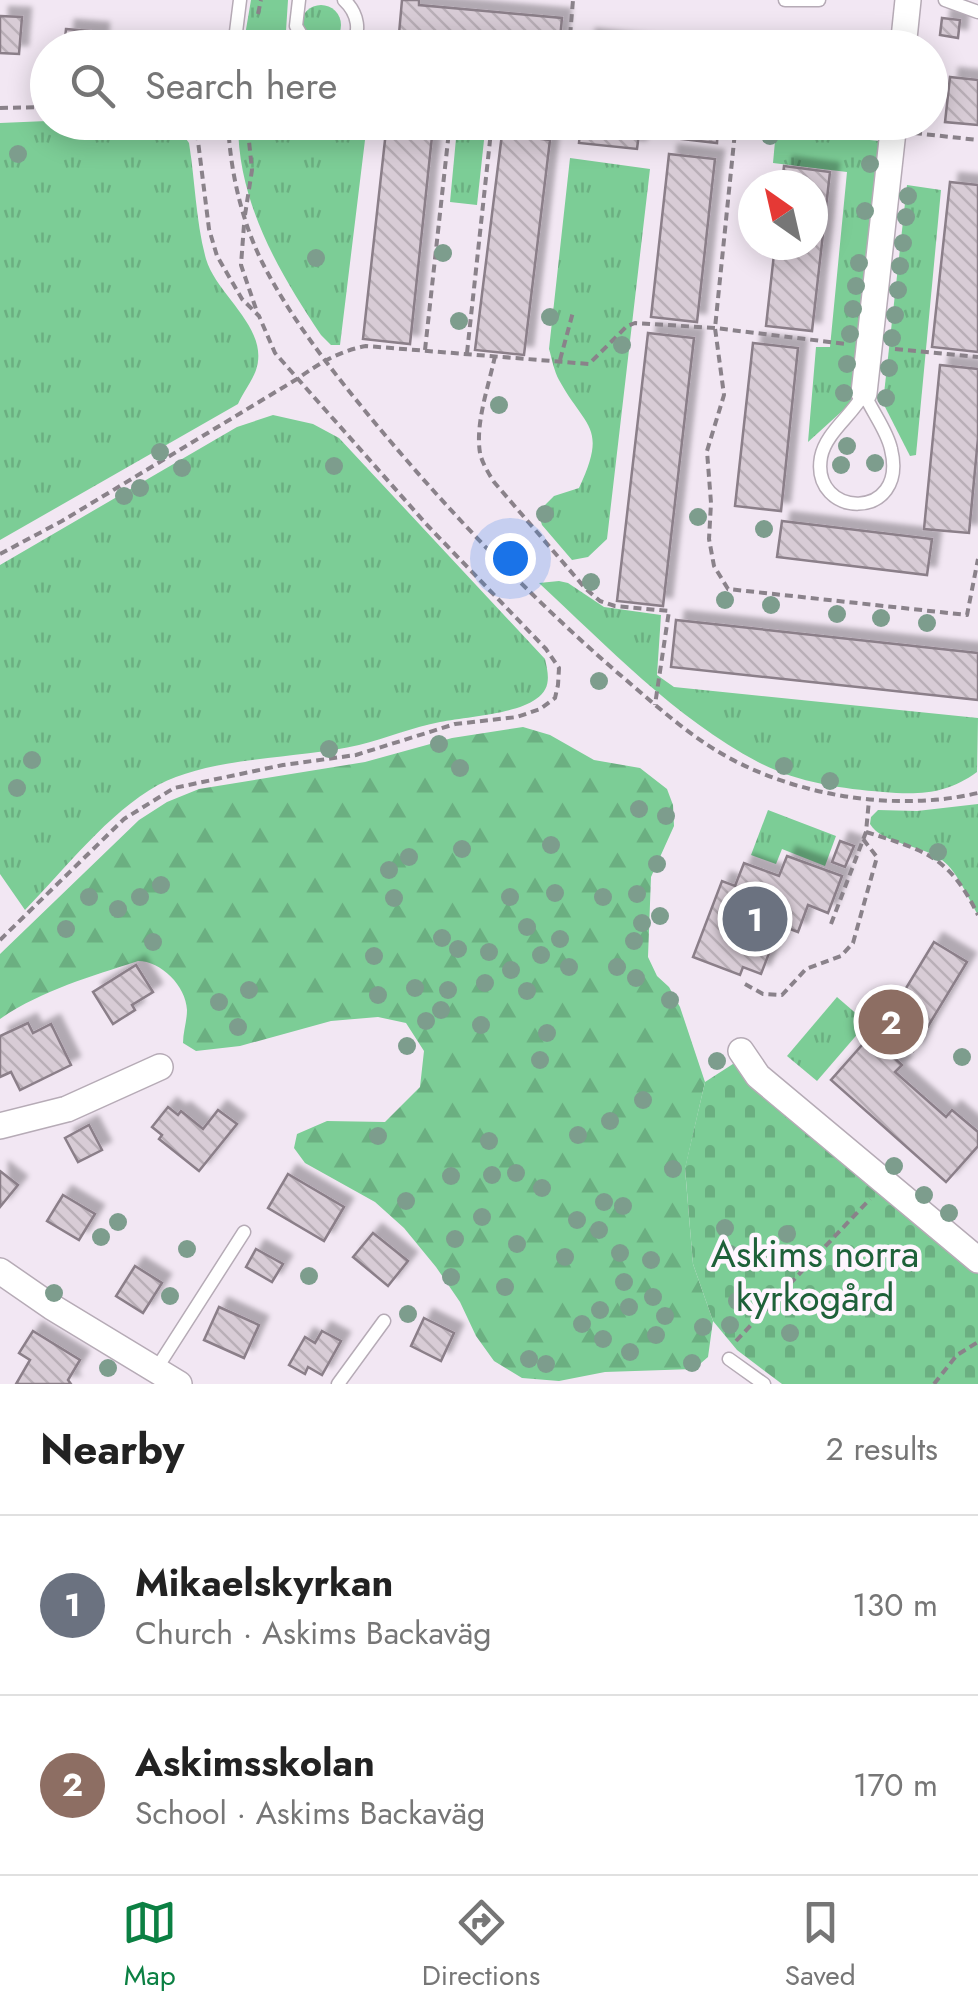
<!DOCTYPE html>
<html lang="en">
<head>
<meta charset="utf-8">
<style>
  body { margin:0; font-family:Jost,sans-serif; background:#f6f6f6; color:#222 }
  .compass { position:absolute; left:738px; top:170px; width:90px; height:90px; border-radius:50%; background:#fff; box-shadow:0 5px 25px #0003; rotate:326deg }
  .you { position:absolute; left:510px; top:558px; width:35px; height:35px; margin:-25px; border:8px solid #fff; border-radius:50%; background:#1a73e8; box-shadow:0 0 0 15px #1a73e833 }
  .badge { display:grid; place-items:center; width:65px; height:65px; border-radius:50%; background:#0b8043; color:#fff; font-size:32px; font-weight:700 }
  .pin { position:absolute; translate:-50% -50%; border:5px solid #fff; box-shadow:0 2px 10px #0006 }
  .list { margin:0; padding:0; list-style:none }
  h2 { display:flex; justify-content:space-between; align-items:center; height:130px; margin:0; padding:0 40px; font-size:42px }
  h2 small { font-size:32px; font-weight:400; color:#767676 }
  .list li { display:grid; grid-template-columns:65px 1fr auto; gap:30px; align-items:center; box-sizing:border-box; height:180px; padding:0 40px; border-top:2px solid #e0e0e0 }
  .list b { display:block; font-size:38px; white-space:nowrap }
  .list p { margin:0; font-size:32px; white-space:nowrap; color:#767676 }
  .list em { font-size:32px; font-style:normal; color:#767676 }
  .icon { flex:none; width:55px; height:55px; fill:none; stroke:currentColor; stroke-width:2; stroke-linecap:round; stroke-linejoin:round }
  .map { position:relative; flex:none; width:978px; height:1384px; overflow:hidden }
  .search { position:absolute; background:#fff; box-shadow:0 5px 25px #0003; left:30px; right:30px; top:30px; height:110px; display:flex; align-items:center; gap:25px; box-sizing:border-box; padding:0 35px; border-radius:55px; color:#767676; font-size:38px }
  .sheet { height:490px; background:#fff }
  nav { display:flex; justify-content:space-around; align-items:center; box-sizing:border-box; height:140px; border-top:2px solid #e0e0e0; background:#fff; font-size:28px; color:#767676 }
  nav a { display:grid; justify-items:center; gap:5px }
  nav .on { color:#0b8043 }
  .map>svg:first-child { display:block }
  .grass { fill:url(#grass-tufts) }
  .forest { fill:url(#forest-firs) }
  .cemetery { fill:url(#cemetery-stones) }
  .building { fill:url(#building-back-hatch); stroke:#8b7f89; stroke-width:2.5; filter:url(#shadow) }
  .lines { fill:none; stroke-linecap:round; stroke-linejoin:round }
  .lane-casing { stroke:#b6abb6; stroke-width:15 }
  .street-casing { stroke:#b6abb6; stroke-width:28 }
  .path { stroke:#8a828a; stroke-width:4; stroke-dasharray:8 5; stroke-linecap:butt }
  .lane { stroke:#fff; stroke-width:12 }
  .street { stroke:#fff; stroke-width:25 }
  .tree { fill:#7d9d8d }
  .labels { text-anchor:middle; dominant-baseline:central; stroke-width:9; stroke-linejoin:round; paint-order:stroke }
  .park-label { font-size:38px; fill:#1e6139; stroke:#fef5fe }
</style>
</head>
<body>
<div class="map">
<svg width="978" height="1384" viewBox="0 0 978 1384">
  <defs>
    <pattern id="grass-tufts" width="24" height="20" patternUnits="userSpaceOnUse" patternTransform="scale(2.5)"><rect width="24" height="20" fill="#7ccd96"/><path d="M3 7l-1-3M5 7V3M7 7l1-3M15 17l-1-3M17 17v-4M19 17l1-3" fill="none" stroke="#6baf81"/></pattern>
    <pattern id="forest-firs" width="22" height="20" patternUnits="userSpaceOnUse" patternTransform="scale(2.5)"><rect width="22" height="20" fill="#7ccd96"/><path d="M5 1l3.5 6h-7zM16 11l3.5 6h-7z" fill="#6baf81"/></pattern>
    <pattern id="cemetery-stones" width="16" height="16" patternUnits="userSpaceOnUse" patternTransform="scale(2.5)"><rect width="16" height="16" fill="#7ccd96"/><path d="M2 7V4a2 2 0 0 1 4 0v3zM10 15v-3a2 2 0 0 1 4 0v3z" fill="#6baf81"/></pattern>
    <pattern id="building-back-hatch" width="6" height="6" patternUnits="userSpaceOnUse" patternTransform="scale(2.5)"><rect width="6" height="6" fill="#d8ccd6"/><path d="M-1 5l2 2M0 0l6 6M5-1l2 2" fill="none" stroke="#b9afb7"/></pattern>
    <filter id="shadow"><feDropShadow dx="9" dy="-9" stdDeviation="2.5" flood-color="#0004"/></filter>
  </defs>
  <rect width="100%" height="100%" fill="#f2e7f3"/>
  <g class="grass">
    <polygon points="251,0 288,0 286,31 291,47 243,47"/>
    <circle cx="321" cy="25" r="20"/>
    <path d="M 47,121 L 168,123 L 179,129 L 189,143 C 195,180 196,223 206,259 C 217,296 270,328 256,370 C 252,381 243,393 238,404 L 0,540 L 0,123 Z"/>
    <path d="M 238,123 L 288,123 L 288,128 L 365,140 L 340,345 L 331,345 L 321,335 C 278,271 238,202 238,123 Z"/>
    <polygon points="457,128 485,131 477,205 450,202"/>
    <polygon points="776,130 879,141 851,403 808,442 816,347 830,347 847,172 773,163"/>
    <path d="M 570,158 L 650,169 L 607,539 L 588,557 L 572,560 L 542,525 L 538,512 L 554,496 L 579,488 C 608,426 586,429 559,380 C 554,371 552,359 549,349 Z"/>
    <polygon points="907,185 941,190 916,455 910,456 883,403"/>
    <path d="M 273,415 L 313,424 L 339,438 L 545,659 C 549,676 551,689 536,699 C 516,714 465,717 440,722 C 413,727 387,738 359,745 C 299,759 213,756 158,785 C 109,812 64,870 25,910 L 0,874 L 0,565 L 237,427 Z"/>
    <path d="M 559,581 L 568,583 L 604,607 L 661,615 L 657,675 L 674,687 L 978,718 L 977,772 C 947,794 920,795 883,792 C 842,789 795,782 758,762 C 675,718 607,646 539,583 Z"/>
    <path d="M 978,804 L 978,915 C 968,898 958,872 942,860 C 922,845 882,844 870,824 L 871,817 L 878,810 L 917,811 Z"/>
    <polygon points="768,810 836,836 825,866 782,849 776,864 751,855"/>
    <polygon points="837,997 867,1023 817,1081 787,1056"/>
  </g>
  <path class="forest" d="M 523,727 L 550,735 L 594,760 L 640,768 L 667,789 L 673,805 L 674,826 L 651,877 L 648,957 L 657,976 L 669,987 L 680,1007 L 705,1082 L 685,1169 L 693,1264 L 713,1321 L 708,1357 L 694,1369 L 605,1372 L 559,1381 L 522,1378 L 494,1361 L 476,1336 L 460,1302 L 436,1267 L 404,1228 L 375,1202 L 305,1163 L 294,1148 L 297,1134 L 327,1121 L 385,1122 L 420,1087 L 424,1051 L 406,1023 L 378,1017 L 331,1021 L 240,1046 L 196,1051 L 183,1043 C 183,1032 187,1021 187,1010 C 186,986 161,961 138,961 C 90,977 42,990 0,1019 L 0,954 L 139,820 L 167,802 L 199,789 L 365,762 L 452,738 Z"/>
  <polygon class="cemetery" points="736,1062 978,1272 978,1384 782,1384 737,1350 713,1321 693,1264 685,1168 705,1082"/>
  <g class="building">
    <polygon points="402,0 419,0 419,5 562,18 559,48 398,45"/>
    <polygon points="0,16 22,17 19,54 0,53"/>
    <polygon points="942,18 960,20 958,38 940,35"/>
    <polygon points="66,29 100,32 99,48 64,48"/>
    <polygon points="587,38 677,48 586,48"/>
    <polygon points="950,77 978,80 978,125 945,122"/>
    <polygon points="387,122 433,127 410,344 363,339"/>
    <polygon points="581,122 640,126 637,149 579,143"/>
    <polygon points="683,124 718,127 717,143 681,139"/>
    <polygon points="502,134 550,140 524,355 475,350"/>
    <polygon points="669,154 715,159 697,322 651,317"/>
    <polygon points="784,166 830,172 812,331 766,326 775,245 813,245 813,185 782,185"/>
    <polygon points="950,182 978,185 978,352 932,347"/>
    <polygon points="648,333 694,338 663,606 617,601"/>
    <polygon points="753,343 798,348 781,511 735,506"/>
    <polygon points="940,365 978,369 978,438 969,533 924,529"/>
    <polygon points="782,521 932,539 927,575 777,557"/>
    <polygon points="676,620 978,653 978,700 671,667"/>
    <polygon points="840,841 854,846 845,867 832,862"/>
    <polygon points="787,856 842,876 828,913 808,905 798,932 780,925 761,974 743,967 740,975 693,957 722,881 735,886 744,863 779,876"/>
    <polygon points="934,942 967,962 913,1051 880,1031"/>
    <polygon points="136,965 153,992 132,1005 135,1010 113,1024 93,992"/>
    <polygon points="28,1023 33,1033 51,1024 71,1065 20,1090 11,1072 0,1077 0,1036"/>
    <polygon points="870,1036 902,1065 895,1072 946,1117 952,1110 978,1132 978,1146 946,1182 831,1080"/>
    <polygon points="168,1107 178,1115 181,1111 203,1129 218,1110 237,1124 199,1171 159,1139 162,1135 152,1127"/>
    <polygon points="89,1125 102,1150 78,1162 65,1138"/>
    <polygon points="0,1171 18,1185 0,1207"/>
    <polygon points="288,1174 344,1207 324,1241 268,1208"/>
    <polygon points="63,1195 95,1214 79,1240 47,1221"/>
    <polygon points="373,1233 408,1261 388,1286 353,1257"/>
    <polygon points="256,1249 283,1264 272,1282 246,1267"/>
    <polygon points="135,1266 162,1283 143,1313 116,1296"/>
    <polygon points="219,1307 259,1325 244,1358 204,1340"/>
    <polygon points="424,1318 454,1333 441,1361 411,1346"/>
    <polygon points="33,1331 80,1360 68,1380 71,1384 16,1384 30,1360 19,1353"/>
    <polygon points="322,1331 341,1341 322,1375 308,1367 305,1374 289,1365 305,1337 315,1343"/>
  </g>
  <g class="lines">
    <g class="lane-casing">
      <g id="lane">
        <polyline points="299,0 296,26 309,48"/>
        <path d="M 344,0 C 358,13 362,32 350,48"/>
        <polyline points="785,0 819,0"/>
        <polyline points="945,0 978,12"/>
        <polyline points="234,48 240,0"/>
        <path d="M 864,393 C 872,412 887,430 891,449 C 909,522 810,519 821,457 C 826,432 853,415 864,393 Z"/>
        <polyline points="729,1359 764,1384"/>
        <polyline points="155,1371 244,1232"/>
        <polyline points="338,1384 384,1321"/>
      </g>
    </g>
    <g class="street-casing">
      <g id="street">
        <polyline points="903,48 908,0"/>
        <polyline points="864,393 894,122"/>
        <polyline points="741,1051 758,1076 978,1260"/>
        <polyline points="0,1126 67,1109 160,1067"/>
        <polyline points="0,1271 52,1307 179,1384"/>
      </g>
    </g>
    <g class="path">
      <polyline points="258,14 261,0"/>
      <polyline points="569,48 573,0"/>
      <polyline points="0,108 48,107"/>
      <path d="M 228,122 C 230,170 241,219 262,262 C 292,321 333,372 375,423 C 450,513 530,597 619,674 C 657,706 695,742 741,764 C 811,798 901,811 978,793"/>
      <polyline points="736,122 715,328 724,395 707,451 711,503 709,539 714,566 728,589 967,615 978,559"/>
      <polyline points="795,122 870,129"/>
      <polyline points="914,133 978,140"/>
      <polyline points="245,215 252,170 247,122"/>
      <polyline points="244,225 241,265 257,312"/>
      <polyline points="895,349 978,357"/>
      <polyline points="425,350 450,122"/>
      <polyline points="467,353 492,122"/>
      <path d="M 495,356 C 489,385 475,423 480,453 C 482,463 489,474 494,482 L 585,588 L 600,601 L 615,606 L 669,611 L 655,705"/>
      <polyline points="560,360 573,312"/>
      <path d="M 0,554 L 62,521 L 297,379 C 320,363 339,351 366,346 L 589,364 L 627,326 L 635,323 L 715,328 L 846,344"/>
      <path d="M 866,832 C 926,851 949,856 978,915"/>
      <polyline points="831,924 866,832 869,800"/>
      <polyline points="0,940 124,819 174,788 283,765 356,755 455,724 517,717 540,709 555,698 558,685 559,668 546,649 428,526 275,353 259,316 242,299 217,256 209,229 197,133 192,122"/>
      <polyline points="745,984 763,994 782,995 806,969 841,956 853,943 877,857 863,839"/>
      <polyline points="736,1341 870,1199"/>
      <polyline points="934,1384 957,1355 978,1342"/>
    </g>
    <use href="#lane" class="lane"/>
    <use href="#street" class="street"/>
  </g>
  <g class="tree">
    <circle cx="770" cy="136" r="9"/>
    <circle cx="18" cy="154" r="9"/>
    <circle cx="870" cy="164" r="9"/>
    <circle cx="908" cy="196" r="9"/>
    <circle cx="865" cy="211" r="9"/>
    <circle cx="906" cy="217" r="9"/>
    <circle cx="903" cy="243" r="9"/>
    <circle cx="443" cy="253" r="9"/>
    <circle cx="316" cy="258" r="9"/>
    <circle cx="859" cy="263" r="9"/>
    <circle cx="900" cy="266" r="9"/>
    <circle cx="856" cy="286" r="9"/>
    <circle cx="898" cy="290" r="9"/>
    <circle cx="853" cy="309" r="9"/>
    <circle cx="895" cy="315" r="9"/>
    <circle cx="550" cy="317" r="9"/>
    <circle cx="459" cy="321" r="9"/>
    <circle cx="850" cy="334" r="9"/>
    <circle cx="892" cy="338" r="9"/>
    <circle cx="622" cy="345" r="9"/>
    <circle cx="847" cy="364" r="9"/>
    <circle cx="889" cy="368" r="9"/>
    <circle cx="844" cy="393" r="9"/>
    <circle cx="886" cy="398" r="9"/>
    <circle cx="499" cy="405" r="9"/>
    <circle cx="847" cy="446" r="9"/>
    <circle cx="160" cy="452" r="9"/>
    <circle cx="875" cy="463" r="9"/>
    <circle cx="841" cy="465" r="9"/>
    <circle cx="334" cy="466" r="9"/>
    <circle cx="182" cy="468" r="9"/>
    <circle cx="140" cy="488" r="9"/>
    <circle cx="124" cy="496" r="9"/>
    <circle cx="545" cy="514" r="9"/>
    <circle cx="698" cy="517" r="9"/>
    <circle cx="764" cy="529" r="9"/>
    <circle cx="591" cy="582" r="9"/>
    <circle cx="725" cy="600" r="9"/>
    <circle cx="771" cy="605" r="9"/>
    <circle cx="837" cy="614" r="9"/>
    <circle cx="881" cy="618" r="9"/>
    <circle cx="927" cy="623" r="9"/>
    <circle cx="599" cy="681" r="9"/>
    <circle cx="439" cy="744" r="9"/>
    <circle cx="329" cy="749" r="9"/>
    <circle cx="32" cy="760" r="9"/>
    <circle cx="784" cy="766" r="9"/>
    <circle cx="460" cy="768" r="9"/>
    <circle cx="830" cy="781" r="9"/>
    <circle cx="17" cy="788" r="9"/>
    <circle cx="639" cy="809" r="9"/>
    <circle cx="666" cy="816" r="9"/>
    <circle cx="551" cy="845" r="9"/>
    <circle cx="462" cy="849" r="9"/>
    <circle cx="938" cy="852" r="9"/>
    <circle cx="409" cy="857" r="9"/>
    <circle cx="657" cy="864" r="9"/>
    <circle cx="389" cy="870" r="9"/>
    <circle cx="161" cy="885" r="9"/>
    <circle cx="555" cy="893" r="9"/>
    <circle cx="637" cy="894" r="9"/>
    <circle cx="89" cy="897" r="9"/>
    <circle cx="140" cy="897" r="9"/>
    <circle cx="510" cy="897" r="9"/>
    <circle cx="603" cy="897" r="9"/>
    <circle cx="394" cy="898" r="9"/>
    <circle cx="118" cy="909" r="9"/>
    <circle cx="660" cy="916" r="9"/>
    <circle cx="642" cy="923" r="9"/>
    <circle cx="527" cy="927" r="9"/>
    <circle cx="66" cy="929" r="9"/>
    <circle cx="442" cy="938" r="9"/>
    <circle cx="560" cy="939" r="9"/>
    <circle cx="634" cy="941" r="9"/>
    <circle cx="153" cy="942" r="9"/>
    <circle cx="458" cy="949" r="9"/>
    <circle cx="489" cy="952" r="9"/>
    <circle cx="541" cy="955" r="9"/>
    <circle cx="374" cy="956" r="9"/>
    <circle cx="569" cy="967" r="9"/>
    <circle cx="617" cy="967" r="9"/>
    <circle cx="511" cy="970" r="9"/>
    <circle cx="636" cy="978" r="9"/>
    <circle cx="485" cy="983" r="9"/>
    <circle cx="415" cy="988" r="9"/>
    <circle cx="249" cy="990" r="9"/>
    <circle cx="448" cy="990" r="9"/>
    <circle cx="527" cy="991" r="9"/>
    <circle cx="378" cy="995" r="9"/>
    <circle cx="670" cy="1000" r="9"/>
    <circle cx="219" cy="1002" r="9"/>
    <circle cx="441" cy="1010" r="9"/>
    <circle cx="426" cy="1021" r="9"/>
    <circle cx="481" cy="1025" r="9"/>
    <circle cx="238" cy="1027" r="9"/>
    <circle cx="547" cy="1033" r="9"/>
    <circle cx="407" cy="1046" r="9"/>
    <circle cx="962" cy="1057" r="9"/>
    <circle cx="540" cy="1060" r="9"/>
    <circle cx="717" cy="1061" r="9"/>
    <circle cx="643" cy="1100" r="9"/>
    <circle cx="610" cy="1121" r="9"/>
    <circle cx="578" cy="1135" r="9"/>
    <circle cx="378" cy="1136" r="9"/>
    <circle cx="489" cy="1141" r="9"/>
    <circle cx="894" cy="1166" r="9"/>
    <circle cx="673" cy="1169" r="9"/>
    <circle cx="516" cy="1173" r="9"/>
    <circle cx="492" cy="1175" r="9"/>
    <circle cx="451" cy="1176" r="9"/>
    <circle cx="542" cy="1188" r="9"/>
    <circle cx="924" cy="1195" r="9"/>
    <circle cx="406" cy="1201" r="9"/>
    <circle cx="604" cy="1202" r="9"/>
    <circle cx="623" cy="1206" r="9"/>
    <circle cx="949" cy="1213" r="9"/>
    <circle cx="482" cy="1217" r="9"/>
    <circle cx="577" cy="1220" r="9"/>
    <circle cx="118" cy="1222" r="9"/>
    <circle cx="725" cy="1228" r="9"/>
    <circle cx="599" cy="1230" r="9"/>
    <circle cx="787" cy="1234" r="9"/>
    <circle cx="101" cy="1237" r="9"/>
    <circle cx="455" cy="1239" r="9"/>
    <circle cx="517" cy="1244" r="9"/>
    <circle cx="187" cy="1249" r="9"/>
    <circle cx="620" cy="1253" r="9"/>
    <circle cx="730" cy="1254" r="9"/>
    <circle cx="565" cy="1257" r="9"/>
    <circle cx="651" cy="1260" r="9"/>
    <circle cx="309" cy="1276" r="9"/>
    <circle cx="451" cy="1277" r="9"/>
    <circle cx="624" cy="1282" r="9"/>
    <circle cx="505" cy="1287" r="9"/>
    <circle cx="54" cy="1293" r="9"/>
    <circle cx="170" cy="1296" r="9"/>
    <circle cx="653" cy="1297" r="9"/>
    <circle cx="737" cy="1301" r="9"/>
    <circle cx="629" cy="1307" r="9"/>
    <circle cx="600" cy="1310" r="9"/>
    <circle cx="408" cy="1314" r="9"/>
    <circle cx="665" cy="1316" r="9"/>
    <circle cx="582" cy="1324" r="9"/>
    <circle cx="730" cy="1325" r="9"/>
    <circle cx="703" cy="1327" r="9"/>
    <circle cx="790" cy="1333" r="9"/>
    <circle cx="656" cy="1335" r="9"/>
    <circle cx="603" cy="1339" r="9"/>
    <circle cx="630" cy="1352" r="9"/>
    <circle cx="529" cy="1359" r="9"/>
    <circle cx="692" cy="1363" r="9"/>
    <circle cx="546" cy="1364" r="9"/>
    <circle cx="108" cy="1368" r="9"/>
  </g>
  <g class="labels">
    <g class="park-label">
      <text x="815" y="1253">Askims norra<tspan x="815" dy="44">kyrkogård</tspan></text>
    </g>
  </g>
</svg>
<svg class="compass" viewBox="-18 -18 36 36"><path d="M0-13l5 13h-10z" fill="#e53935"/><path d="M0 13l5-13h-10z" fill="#767676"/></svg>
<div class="you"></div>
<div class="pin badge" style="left:755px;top:919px;background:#6b7280">1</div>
<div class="pin badge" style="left:891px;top:1022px;background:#8d6e63">2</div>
<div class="search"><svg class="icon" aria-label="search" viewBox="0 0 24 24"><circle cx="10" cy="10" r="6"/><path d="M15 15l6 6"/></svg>Search here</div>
</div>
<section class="sheet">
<h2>Nearby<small>2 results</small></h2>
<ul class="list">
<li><span class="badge" style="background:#6b7280">1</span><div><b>Mikaelskyrkan</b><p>Church · Askims Backaväg</p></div><em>130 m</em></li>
<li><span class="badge" style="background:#8d6e63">2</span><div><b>Askimsskolan</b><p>School · Askims Backaväg</p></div><em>170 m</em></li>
</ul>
</section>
<nav>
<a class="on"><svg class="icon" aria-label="map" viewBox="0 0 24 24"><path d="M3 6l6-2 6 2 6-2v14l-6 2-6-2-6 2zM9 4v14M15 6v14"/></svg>Map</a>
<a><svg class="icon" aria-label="directions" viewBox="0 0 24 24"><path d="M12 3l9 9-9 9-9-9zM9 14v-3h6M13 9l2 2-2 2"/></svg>Directions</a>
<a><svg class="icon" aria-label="saved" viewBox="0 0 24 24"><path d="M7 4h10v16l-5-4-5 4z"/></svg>Saved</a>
</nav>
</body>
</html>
